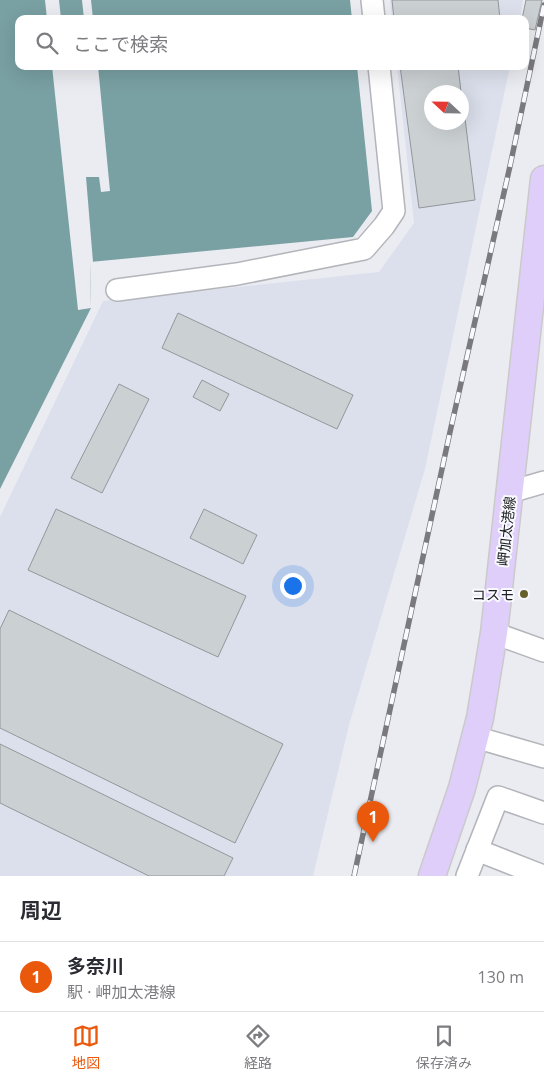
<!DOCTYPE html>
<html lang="ja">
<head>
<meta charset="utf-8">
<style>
  body { margin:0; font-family:"Open Sans","Noto Sans JP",sans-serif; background:#f2f2f3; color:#2b2b33 }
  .compass { position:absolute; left:424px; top:85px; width:45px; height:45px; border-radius:50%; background:#fff; box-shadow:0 5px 20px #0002; rotate:292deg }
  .you { position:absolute; left:292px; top:585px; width:18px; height:18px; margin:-12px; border:4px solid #fff; border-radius:50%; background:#1a73e8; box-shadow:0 0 0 8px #1a73e833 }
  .badge { display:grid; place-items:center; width:32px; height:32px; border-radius:50%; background:#ea580c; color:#fff; font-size:16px; font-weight:700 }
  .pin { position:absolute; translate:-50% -41px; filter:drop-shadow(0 1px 2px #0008) }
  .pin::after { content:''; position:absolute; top:26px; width:18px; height:15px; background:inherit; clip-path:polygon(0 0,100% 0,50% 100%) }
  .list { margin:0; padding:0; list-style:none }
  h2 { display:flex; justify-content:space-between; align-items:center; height:65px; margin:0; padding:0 20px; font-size:21px }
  h2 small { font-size:16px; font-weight:400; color:#7c7c81 }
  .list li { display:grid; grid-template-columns:32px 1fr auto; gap:15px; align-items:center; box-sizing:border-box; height:70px; padding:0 20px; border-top:1px solid #e1e1e2 }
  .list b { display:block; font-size:19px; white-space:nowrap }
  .list p { margin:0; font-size:16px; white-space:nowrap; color:#7c7c81 }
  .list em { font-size:16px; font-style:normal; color:#7c7c81 }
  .icon { flex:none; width:28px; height:28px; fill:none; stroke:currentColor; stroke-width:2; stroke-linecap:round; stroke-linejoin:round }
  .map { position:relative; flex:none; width:544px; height:876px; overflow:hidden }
  .search { position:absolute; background:#fff; box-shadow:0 5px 20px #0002; left:15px; right:15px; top:15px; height:55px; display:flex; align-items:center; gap:12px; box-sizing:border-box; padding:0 18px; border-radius:10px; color:#7c7c81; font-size:19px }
  .sheet { height:135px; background:#fff }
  nav { display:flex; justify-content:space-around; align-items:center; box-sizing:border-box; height:70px; border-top:1px solid #e1e1e2; background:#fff; font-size:14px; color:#7c7c81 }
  nav a { display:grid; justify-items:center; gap:2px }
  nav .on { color:#ea580c }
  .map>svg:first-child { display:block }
  .built { fill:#dce0ec; fill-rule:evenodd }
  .water { fill:#79a0a3 }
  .pier { fill:#eaecf1 }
  .building { fill:#cbd0d3; stroke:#93979a }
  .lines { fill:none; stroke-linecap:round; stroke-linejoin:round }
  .minor-casing { stroke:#b3b5ba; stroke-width:24 }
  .major-casing { stroke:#cacaca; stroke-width:29 }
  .minor { stroke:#fff; stroke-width:21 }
  .major { stroke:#dfcef9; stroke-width:26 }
  .rail-casing { stroke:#7a7a7e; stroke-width:5.5 }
  .rail { stroke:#f8faff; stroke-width:4; stroke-dasharray:11; stroke-linecap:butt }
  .poi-dot { fill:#65602c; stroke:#f8faff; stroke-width:2 }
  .labels { text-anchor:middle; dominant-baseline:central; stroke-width:4; stroke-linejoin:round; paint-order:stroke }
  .street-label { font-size:14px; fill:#212123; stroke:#f8faff }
  .poi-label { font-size:14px; fill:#212123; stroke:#f8faff; text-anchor:end }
</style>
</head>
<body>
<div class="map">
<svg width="544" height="876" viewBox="0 0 544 876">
  <rect width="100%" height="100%" fill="#eaecf1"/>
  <g class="built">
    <polygon points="390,0 523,0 520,19 392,19"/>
    <path d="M 397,66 L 510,66 L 425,469 L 349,725 L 313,876 L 0,876 L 0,517 L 103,301 L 379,272 L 414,223 ZM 432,92 L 462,92 L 462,122 L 432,122 Z"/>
  </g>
  <polygon class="water" points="0,0 350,0 352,19 19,19 19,66 357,66 372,211 353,237 90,262 91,308 0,489"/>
  <g class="pier">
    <polygon points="45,0 59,0 61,19 47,19"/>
    <polygon points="82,0 91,0 93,19 84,19"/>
    <polygon points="52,66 98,66 110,191 101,192 99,177 86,177 93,262 90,262 91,308 78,310"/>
  </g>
  <g class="building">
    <polygon points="392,0 498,0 500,19 394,19"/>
    <polygon points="526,0 542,0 535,30 525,28 525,19 522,19"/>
    <polygon points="400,66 458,66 461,92 432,92 432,122 462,122 462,94 475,200 419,208"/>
    <polygon points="178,313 353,395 337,429 162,348"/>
    <polygon points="202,380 229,394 220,411 193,397"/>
    <polygon points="119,384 149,399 102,493 71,478"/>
    <polygon points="56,509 246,596 218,657 28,570"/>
    <polygon points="204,509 257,535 243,564 190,538"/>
    <polygon points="9,610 283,744 235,843 0,728 0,629"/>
    <polygon points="0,744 233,858 224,876 149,876 0,803"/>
  </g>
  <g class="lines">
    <g class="minor-casing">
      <g id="minor">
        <polyline points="372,0 374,19"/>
        <polyline points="117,290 237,274 364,249 384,226 394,211 379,66"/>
        <polyline points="510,492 544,482"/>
        <polyline points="494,633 544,651"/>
        <polyline points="475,737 544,757"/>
        <polyline points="477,850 543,876"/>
        <polyline points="467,876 498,797 544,813"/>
      </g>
    </g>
    <g class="major-casing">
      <polyline id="major" points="432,876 462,788 475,737 480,718 494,633 544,179"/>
    </g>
    <use href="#minor" class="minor"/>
    <use href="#major" class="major"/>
    <g class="rail-casing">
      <polyline id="rail" points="354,876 450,432 510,166 544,5"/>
    </g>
    <use href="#rail" class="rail"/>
  </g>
  <circle class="poi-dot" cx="524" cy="594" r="5"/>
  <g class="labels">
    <g class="street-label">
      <text transform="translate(506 531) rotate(-84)">岬加太港線</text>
    </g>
    <g class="poi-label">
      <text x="514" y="594">コスモ</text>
    </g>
  </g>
</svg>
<svg class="compass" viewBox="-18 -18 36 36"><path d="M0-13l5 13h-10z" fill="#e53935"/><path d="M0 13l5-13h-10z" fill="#7c7c81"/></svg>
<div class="you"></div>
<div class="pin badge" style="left:373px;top:842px">1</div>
<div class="search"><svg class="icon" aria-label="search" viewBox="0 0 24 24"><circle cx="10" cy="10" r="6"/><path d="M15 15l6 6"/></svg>ここで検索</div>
</div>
<section class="sheet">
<h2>周辺<small></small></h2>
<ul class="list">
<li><span class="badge">1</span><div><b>多奈川</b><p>駅 · 岬加太港線</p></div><em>130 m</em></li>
</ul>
</section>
<nav>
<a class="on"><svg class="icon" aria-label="map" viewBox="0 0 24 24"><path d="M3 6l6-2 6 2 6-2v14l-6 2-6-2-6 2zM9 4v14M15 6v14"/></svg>地図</a>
<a><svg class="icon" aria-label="directions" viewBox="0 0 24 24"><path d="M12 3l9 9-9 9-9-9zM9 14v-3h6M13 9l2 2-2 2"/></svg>経路</a>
<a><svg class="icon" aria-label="saved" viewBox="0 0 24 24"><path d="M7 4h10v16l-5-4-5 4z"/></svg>保存済み</a>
</nav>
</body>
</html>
